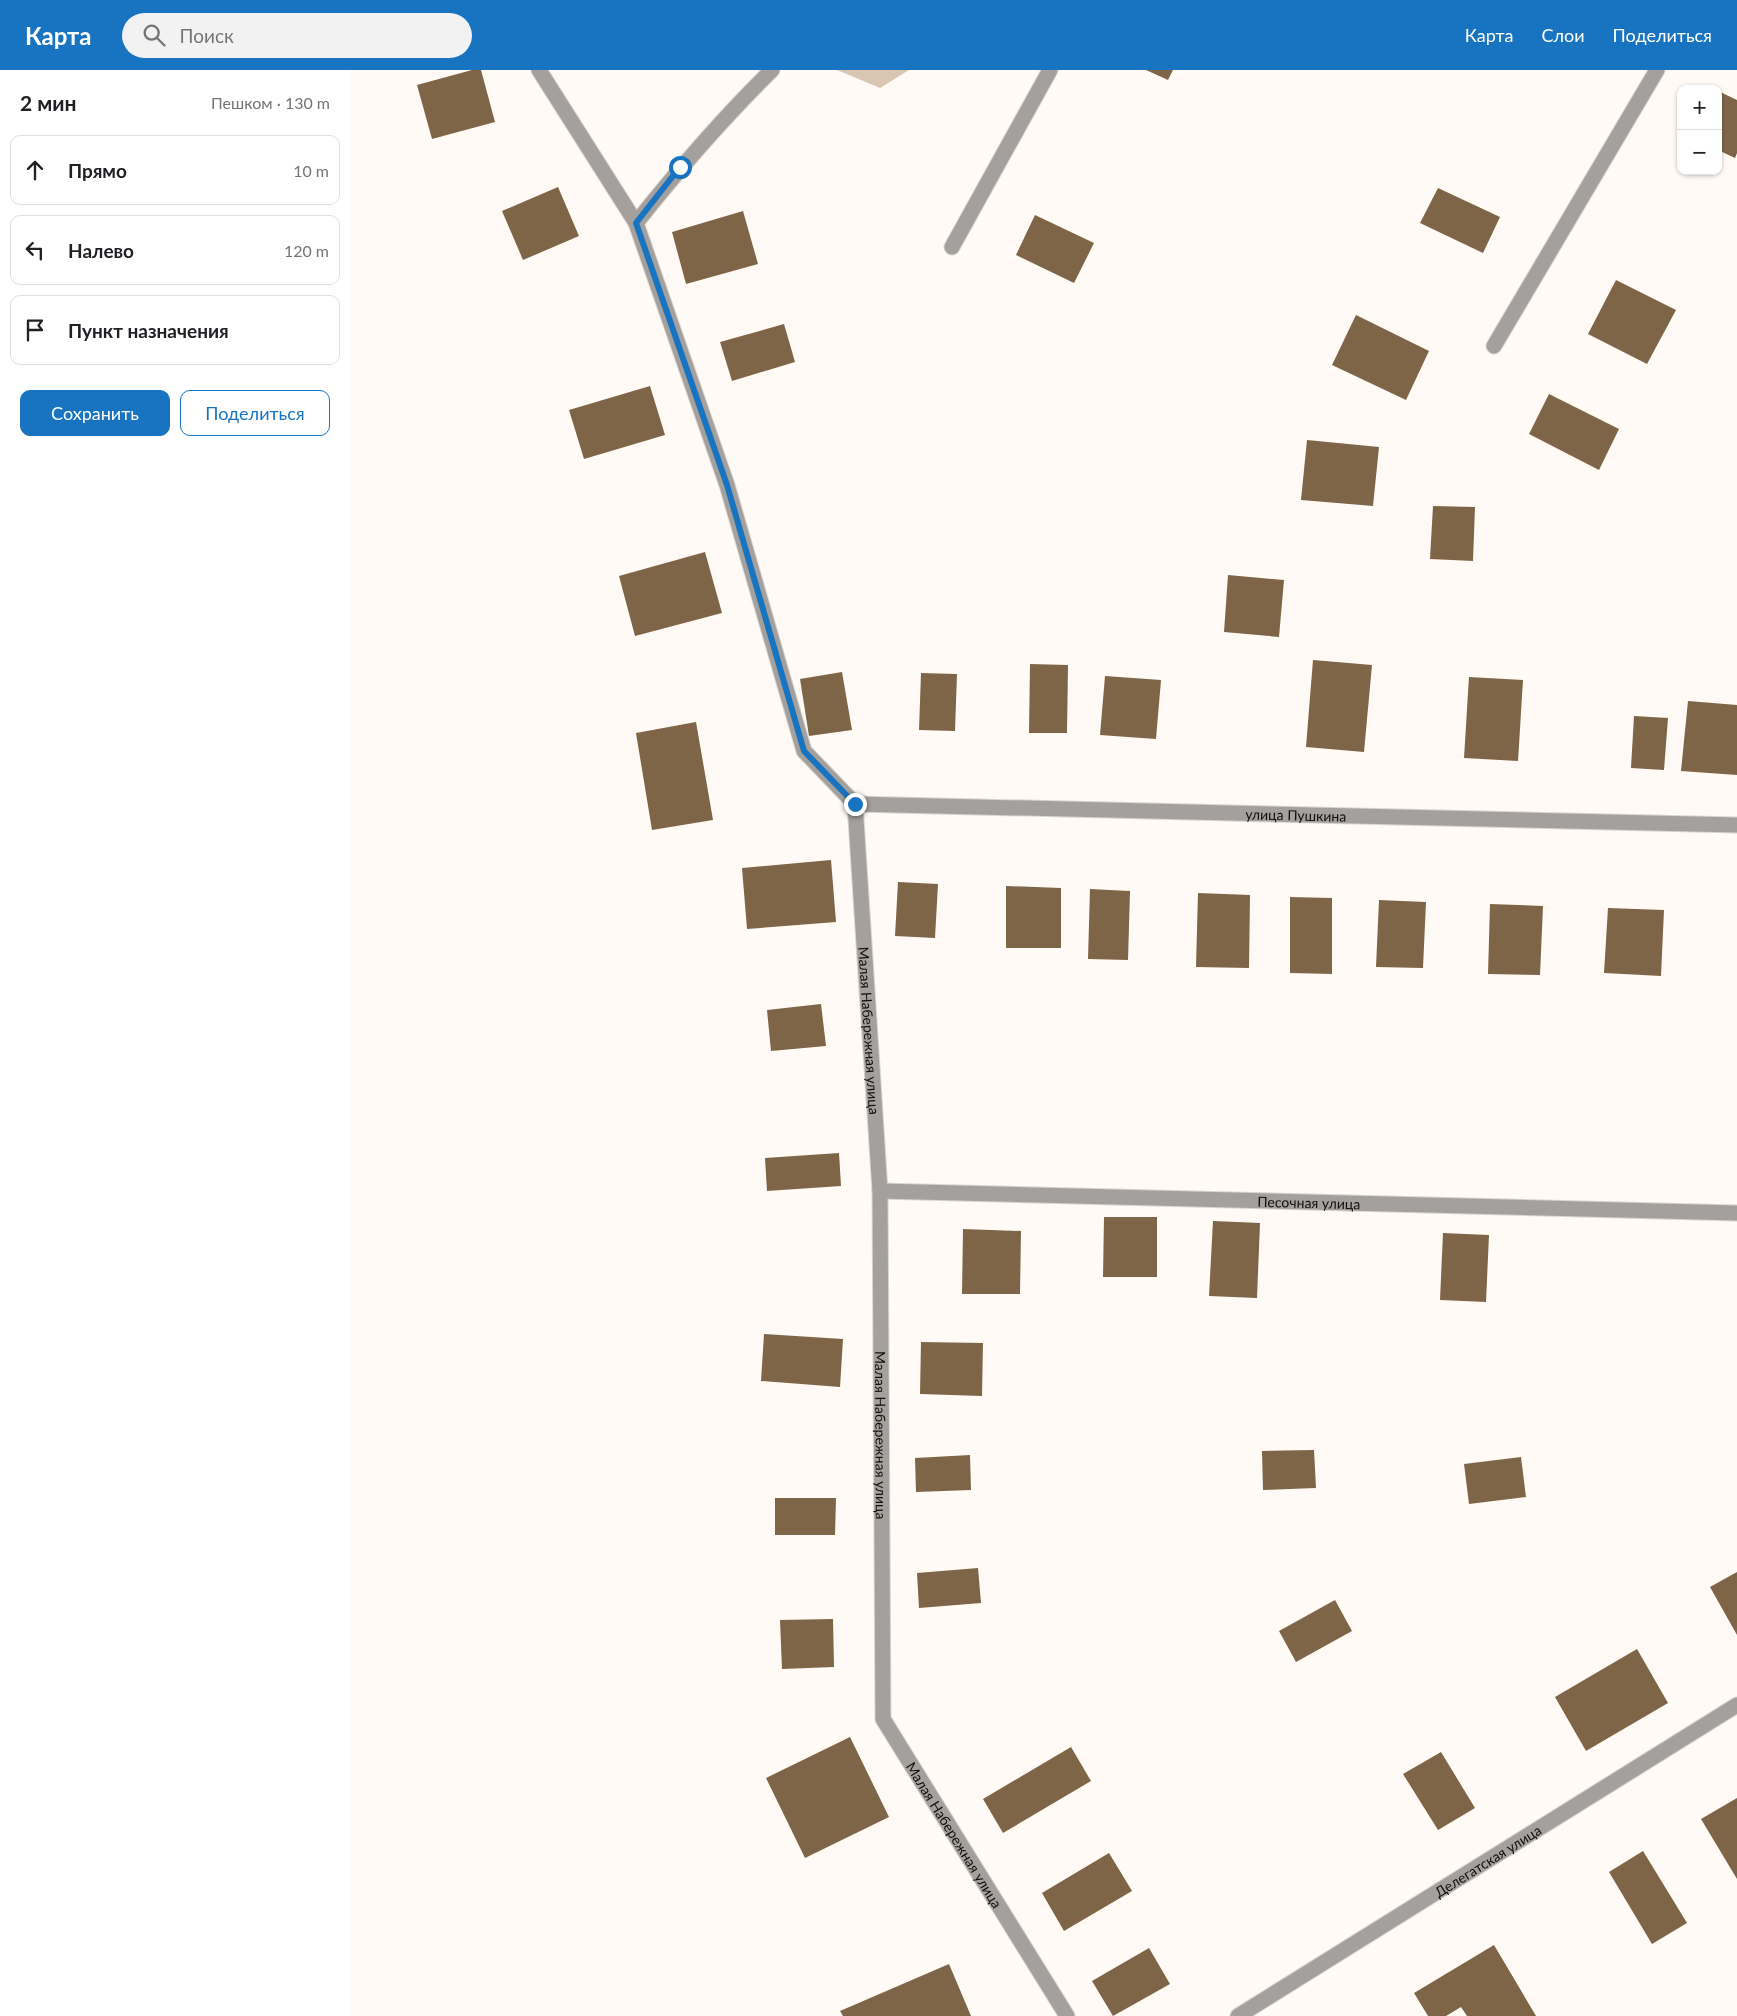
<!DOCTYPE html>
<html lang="ru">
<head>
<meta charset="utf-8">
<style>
  body { margin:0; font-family:Lato,sans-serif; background:#f2f2f2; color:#202124 }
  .controls { position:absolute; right:15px; top:15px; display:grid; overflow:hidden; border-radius:10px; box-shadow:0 1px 4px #0004 }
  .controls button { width:45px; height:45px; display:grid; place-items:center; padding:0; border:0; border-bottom:1px solid #e0e0e0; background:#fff; color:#202124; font:25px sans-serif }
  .stop { position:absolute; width:15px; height:15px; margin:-11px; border:4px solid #1874c1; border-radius:50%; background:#fff }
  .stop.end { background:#1874c1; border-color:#fff; box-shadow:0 1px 5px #0008 }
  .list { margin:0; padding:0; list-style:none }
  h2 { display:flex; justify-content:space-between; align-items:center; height:65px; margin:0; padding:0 20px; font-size:21px }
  h2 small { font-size:16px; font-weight:400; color:#757577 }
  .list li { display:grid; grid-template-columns:32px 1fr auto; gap:15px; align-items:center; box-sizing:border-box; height:70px; margin:0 10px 10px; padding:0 10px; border:1px solid #e0e0e0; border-radius:10px }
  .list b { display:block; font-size:19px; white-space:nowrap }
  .list em { font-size:16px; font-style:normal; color:#757577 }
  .actions { display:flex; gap:10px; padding:15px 20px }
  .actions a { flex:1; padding:11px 0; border:1px solid #1874c1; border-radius:10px; text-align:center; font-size:18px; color:#1874c1 }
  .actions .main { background:#1874c1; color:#fff }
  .icon { flex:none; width:28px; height:28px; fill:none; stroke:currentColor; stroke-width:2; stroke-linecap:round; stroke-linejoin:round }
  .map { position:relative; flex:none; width:1387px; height:1946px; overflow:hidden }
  header { display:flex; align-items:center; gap:30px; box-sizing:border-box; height:70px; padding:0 25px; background:#1874c1; color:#fff }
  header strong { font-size:24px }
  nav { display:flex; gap:28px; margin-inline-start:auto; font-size:18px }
  .search { width:350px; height:45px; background:#f2f2f2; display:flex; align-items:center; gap:12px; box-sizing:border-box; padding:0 18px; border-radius:28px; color:#757577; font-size:19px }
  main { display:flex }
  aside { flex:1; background:#fff }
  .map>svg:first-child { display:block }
  .green { fill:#d8c6b2 }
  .building { fill:#7f6548 }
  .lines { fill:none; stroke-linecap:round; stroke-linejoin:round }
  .lane-casing { stroke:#d9d4d0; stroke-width:17 }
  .street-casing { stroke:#d9d4d0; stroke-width:17 }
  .lane { stroke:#a4a09d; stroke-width:15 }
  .street { stroke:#a4a09d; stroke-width:15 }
  .route { stroke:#1874c1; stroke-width:6 }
  .labels { text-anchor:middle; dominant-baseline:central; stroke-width:4.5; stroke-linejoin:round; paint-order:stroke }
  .street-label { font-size:14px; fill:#110f0c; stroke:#fff }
</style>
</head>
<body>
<header>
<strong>Карта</strong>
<div class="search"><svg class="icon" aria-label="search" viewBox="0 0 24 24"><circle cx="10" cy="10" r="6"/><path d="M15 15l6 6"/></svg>Поиск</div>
<nav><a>Карта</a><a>Слои</a><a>Поделиться</a></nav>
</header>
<main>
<aside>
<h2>2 мин<small>Пешком · 130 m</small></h2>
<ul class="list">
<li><svg class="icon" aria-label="ahead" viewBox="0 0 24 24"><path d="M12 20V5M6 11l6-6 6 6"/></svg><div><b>Прямо</b></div><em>10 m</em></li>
<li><svg class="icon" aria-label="left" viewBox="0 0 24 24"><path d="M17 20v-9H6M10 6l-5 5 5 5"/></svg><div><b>Налево</b></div><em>120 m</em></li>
<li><svg class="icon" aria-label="arrive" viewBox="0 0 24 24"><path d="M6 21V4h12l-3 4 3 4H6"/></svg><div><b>Пункт назначения</b></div></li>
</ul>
<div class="actions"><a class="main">Сохранить</a><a>Поделиться</a></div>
</aside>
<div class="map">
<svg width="1387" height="1946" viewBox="0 0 1387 1946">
  <rect width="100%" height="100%" fill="#fffaf5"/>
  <polygon class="green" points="487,0 559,0 530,18"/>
  <g class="building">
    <polygon points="122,0 131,0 145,52 82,69 67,15"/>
    <polygon points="796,0 823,0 818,10"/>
    <polygon points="1368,21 1387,30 1387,83 1385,88 1368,80"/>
    <polygon points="208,117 229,166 173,190 152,141"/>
    <polygon points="1088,118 1150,147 1133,183 1070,153"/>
    <polygon points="393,141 408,194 336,214 322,162"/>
    <polygon points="685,145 744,173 724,213 666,185"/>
    <polygon points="1266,210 1326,240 1297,294 1238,264"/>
    <polygon points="1006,245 1079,281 1056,330 982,295"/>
    <polygon points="434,254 445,292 382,311 370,272"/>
    <polygon points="300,316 315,365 234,389 219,340"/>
    <polygon points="1199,324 1269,359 1249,400 1179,364"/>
    <polygon points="957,370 1029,377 1023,436 951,430"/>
    <polygon points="1083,436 1125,437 1123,491 1080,489"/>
    <polygon points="355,482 372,543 285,566 269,506"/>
    <polygon points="878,505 934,510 929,567 874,562"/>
    <polygon points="963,590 1022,595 1014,682 956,677"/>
    <polygon points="680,594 718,595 717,663 679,663"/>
    <polygon points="492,602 502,660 459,666 450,609"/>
    <polygon points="571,603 607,604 605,661 569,660"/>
    <polygon points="755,606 811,610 806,669 750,665"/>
    <polygon points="1119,607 1173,610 1168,691 1114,688"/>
    <polygon points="1338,631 1387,635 1387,705 1331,701"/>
    <polygon points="1284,646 1318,648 1314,700 1281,698"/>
    <polygon points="346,652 363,750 302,760 286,663"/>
    <polygon points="481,790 486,852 397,859 392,798"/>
    <polygon points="548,812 588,814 585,868 545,866"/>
    <polygon points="656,816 711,818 711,878 656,878"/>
    <polygon points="740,819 780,821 778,890 738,889"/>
    <polygon points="848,823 900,825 899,898 846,897"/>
    <polygon points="940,827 982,828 982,904 940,903"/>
    <polygon points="1029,830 1076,832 1073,898 1026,897"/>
    <polygon points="1140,834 1193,836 1190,905 1138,904"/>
    <polygon points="1258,838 1314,840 1311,906 1254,903"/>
    <polygon points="471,934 476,976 421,981 417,940"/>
    <polygon points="489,1083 491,1116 417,1121 415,1088"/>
    <polygon points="754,1147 807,1147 807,1207 753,1207"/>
    <polygon points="863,1151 910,1153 907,1228 859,1226"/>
    <polygon points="613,1159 671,1161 670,1224 612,1224"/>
    <polygon points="1093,1163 1139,1165 1136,1232 1090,1230"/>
    <polygon points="414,1264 493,1269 490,1317 411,1311"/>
    <polygon points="571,1272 633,1273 632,1326 570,1324"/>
    <polygon points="964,1380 966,1418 913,1420 912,1381"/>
    <polygon points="620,1385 621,1420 566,1422 565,1388"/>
    <polygon points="1171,1387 1176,1427 1119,1434 1114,1394"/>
    <polygon points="425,1428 486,1428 485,1465 425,1465"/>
    <polygon points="628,1498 631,1533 569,1538 567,1503"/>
    <polygon points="1387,1502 1387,1565 1360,1517"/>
    <polygon points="985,1530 1002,1561 946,1592 929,1561"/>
    <polygon points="483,1549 484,1597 432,1599 430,1550"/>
    <polygon points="1287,1579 1318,1633 1236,1681 1205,1627"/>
    <polygon points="500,1667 539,1747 455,1788 416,1708"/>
    <polygon points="721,1677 741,1711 653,1763 633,1729"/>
    <polygon points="1091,1682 1125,1738 1088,1760 1053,1704"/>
    <polygon points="1387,1728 1387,1809 1351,1749"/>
    <polygon points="1293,1781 1337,1853 1302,1874 1259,1802"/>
    <polygon points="759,1783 782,1821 714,1861 692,1823"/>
    <polygon points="1144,1875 1186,1946 1117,1946 1111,1937 1096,1946 1078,1946 1064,1923"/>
    <polygon points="799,1878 820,1914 763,1946 742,1911"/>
    <polygon points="599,1894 621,1946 493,1946 490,1941"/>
  </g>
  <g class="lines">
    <g class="lane-casing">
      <path id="lane" d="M 286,153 C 329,99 373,48 422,0"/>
    </g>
    <g class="street-casing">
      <g id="street">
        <path id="s1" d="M 189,0 L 286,153 L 377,415 L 454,681 L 505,734 L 530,1121 L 533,1649 L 717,1946"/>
        <polyline points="602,177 700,0"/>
        <polyline points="1144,276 1307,0"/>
        <path id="s2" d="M 505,734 L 1387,755"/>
        <path id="s3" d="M 530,1121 L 1387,1143"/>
        <path id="s4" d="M 888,1946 L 1387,1635"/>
      </g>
    </g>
    <use href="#lane" class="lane"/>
    <use href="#street" class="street"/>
  </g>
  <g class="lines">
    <polyline class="route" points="330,97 286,153 377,415 454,681 505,734"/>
  </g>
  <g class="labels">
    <g class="street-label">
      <text stroke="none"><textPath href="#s2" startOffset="441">улица Пушкина</textPath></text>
      <text stroke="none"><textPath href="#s1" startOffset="1036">Малая Набережная улица</textPath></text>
      <text stroke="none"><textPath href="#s3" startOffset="429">Песочная улица</textPath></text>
      <text stroke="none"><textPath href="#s1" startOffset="1441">Малая Набережная улица</textPath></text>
      <text stroke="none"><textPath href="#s1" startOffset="1861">Малая Набережная улица</textPath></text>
      <text stroke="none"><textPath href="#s4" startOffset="294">Делегатская улица</textPath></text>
    </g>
  </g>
</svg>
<div class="controls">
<button>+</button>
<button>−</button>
</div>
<div class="stop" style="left:330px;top:97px"></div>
<div class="stop end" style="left:505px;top:734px"></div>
</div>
</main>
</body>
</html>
